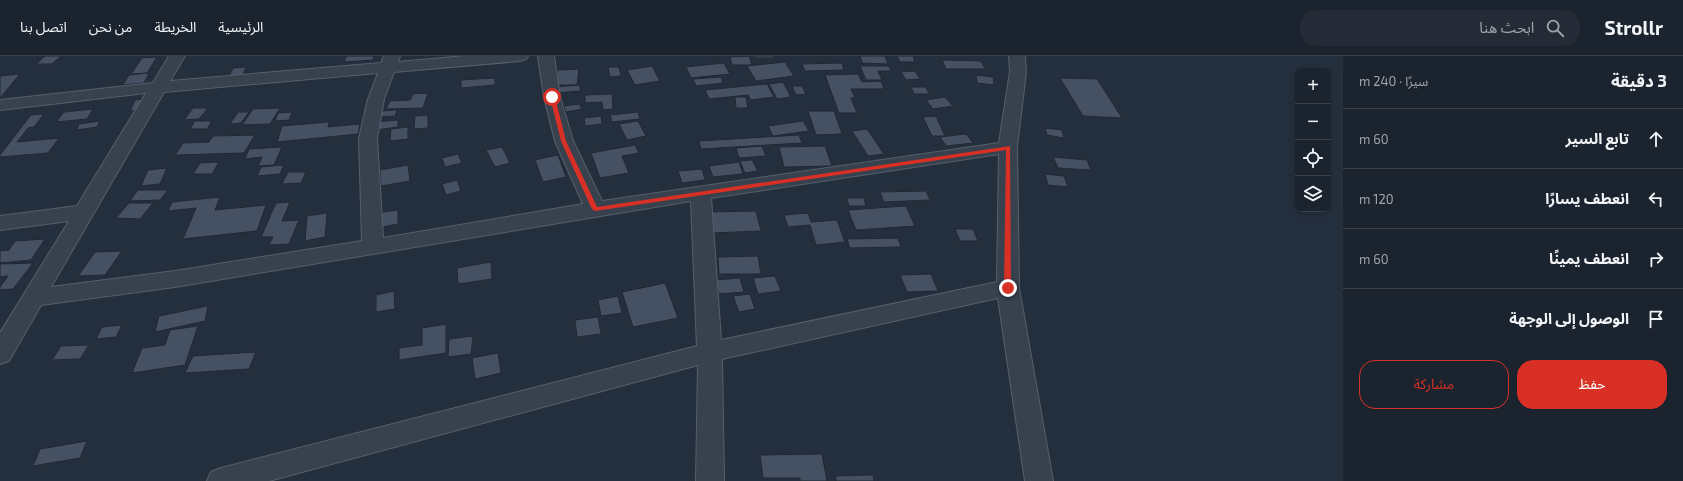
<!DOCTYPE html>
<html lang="ar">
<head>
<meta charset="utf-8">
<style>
  body { margin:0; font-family:"Exo 2","Noto Sans Arabic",sans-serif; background:#242b36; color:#f1f3f6; direction:rtl }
  .controls { position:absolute; right:12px; top:12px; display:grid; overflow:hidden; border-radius:8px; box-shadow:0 2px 6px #0003 }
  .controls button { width:36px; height:36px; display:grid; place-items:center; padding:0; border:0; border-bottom:1px solid #39404a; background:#1b232e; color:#f1f3f6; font:20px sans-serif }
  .stop { position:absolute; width:12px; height:12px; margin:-9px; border:3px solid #d93025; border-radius:50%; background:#fff }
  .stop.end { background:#d93025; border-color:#fff; box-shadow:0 1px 4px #0008 }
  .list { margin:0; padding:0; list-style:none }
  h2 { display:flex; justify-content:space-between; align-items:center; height:52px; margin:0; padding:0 16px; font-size:17px }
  h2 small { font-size:13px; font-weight:400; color:#a0a4aa }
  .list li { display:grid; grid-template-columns:26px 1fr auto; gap:12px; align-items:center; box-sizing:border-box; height:60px; padding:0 16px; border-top:1px solid #39404a }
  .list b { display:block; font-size:15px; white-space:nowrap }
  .list em { font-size:13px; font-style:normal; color:#a0a4aa }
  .actions { display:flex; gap:8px; padding:12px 16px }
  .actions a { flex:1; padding:9px 0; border:1px solid #d93025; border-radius:16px; text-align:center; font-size:14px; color:#d93025 }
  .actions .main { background:#d93025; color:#fff }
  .icon { flex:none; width:22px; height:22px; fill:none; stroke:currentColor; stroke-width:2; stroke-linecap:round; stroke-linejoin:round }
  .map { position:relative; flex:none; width:1343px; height:425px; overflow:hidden; direction:ltr }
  header { display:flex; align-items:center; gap:24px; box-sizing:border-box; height:56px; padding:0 20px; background:#1b232e; border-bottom:1px solid #39404a }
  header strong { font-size:19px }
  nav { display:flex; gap:22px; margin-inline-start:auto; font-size:14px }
  .search { width:280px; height:36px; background:#242b36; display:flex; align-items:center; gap:10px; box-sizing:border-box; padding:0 14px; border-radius:16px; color:#a0a4aa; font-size:15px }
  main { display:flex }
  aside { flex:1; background:#1b232e }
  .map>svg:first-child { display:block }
  .building { fill:#455162; stroke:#1f2835 }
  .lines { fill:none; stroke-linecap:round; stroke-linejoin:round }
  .minor-casing { stroke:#565f6c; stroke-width:2 }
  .minor { fill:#38414e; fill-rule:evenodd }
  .route { fill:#d93025 }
</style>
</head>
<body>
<header>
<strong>Strollr</strong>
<div class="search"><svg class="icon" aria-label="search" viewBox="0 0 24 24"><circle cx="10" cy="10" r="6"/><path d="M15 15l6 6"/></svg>ابحث هنا</div>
<nav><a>الرئيسية</a><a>الخريطة</a><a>من نحن</a><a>اتصل بنا</a></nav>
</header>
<main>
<aside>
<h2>3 دقيقة<small>سيرًا · 240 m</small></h2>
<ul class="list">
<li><svg class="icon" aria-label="ahead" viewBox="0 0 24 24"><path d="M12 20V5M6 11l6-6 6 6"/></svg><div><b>تابع السير</b></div><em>60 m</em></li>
<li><svg class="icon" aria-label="left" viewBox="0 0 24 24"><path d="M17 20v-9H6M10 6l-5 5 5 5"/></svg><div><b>انعطف يسارًا</b></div><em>120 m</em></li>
<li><svg class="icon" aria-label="right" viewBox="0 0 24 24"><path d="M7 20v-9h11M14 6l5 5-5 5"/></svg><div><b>انعطف يمينًا</b></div><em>60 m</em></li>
<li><svg class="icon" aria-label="arrive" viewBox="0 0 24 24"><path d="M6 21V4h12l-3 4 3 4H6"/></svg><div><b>الوصول إلى الوجهة</b></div></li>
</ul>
<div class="actions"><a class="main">حفظ</a><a>مشاركة</a></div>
</aside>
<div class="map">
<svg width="1343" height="425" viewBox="0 0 1343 425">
  <rect width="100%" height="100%" fill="#242f3e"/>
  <g class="building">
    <polygon points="45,0 61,0 52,8 36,8"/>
    <polygon points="346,0 374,0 373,4 344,6"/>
    <polygon points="749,0 752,9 732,9 730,1"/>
    <rect x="754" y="0" width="20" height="2"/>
    <polygon points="860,0 885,0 888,8 862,7"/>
    <polygon points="897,0 913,0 915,6 900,6"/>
    <polygon points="157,1 147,17 131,18 142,2"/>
    <polygon points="942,4 981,5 985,13 946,13"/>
    <polygon points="785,6 794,20 756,25 747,10"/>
    <polygon points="724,7 730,18 691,22 686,11"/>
    <polygon points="842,7 844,14 805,15 802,8"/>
    <polygon points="652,10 660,25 635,29 627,14"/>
    <polygon points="860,10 889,10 891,15 878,15 882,24 866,24"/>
    <polygon points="246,11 241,24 227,25 233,12"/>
    <polygon points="608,11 619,11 621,20 610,21"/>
    <polygon points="579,13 577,29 555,29 558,14"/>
    <polygon points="915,15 920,23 906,24 901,16"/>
    <polygon points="149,17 144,27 123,29 129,19"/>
    <polygon points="20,18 0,42 0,20"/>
    <polygon points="858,18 862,26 881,25 884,33 851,33 855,42 851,42 857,57 839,57 825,19"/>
    <polygon points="976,19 993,21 994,29 977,27"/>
    <polygon points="721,21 723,27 696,30 693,23"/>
    <polygon points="495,22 495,29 461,32 461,24"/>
    <polygon points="1060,22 1097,23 1122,62 1083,60"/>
    <polygon points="783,26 791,41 777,43 769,28"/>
    <polygon points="767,28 774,41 751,44 748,39 709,43 705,34"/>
    <polygon points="580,29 580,35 556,37 555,31"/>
    <polygon points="792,30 802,30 806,38 796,39"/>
    <polygon points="911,31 926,31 929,38 914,38"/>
    <polygon points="428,37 423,52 386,53 390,45 410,44 413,38"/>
    <polygon points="612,38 613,53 603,54 602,46 585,47 585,39"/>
    <polygon points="735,41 746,41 748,52 736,52"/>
    <polygon points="945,41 953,50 933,53 926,44"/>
    <polygon points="144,43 139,54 130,55 135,44"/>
    <polygon points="579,48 582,53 566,56 564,50"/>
    <polygon points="193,52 208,52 199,63 184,64"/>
    <polygon points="280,52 270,68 242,69 253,53"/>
    <polygon points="93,53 87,63 56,66 64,56"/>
    <polygon points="397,54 395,60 379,61 381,55"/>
    <polygon points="808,55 834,55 842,78 816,79"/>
    <polygon points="238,56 249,56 241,67 230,68"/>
    <polygon points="292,56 289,64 275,65 278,57"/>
    <polygon points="638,56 640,63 612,66 610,59"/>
    <polygon points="44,58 34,71 28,72 17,86 59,82 48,97 0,101 0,99 31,59"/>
    <polygon points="428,59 428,72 414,73 415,60"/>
    <polygon points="601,60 602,68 585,70 584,62"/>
    <polygon points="936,60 945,80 932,80 923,61"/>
    <polygon points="398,64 398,71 375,74 375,66"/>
    <polygon points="100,65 97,71 77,74 79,68"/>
    <polygon points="195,65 212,65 207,73 190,73"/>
    <polygon points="638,65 646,80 627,84 619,68"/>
    <polygon points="803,65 809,75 773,80 768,70"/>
    <polygon points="329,66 328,71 360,68 358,78 277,86 282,70"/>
    <polygon points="408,71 408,83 390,85 391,73"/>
    <polygon points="1045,72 1062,74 1064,82 1047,79"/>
    <polygon points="867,73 884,98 868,100 852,75"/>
    <polygon points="966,78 973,87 946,90 940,81"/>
    <polygon points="255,79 244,97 175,99 183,87 209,86 213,80"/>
    <polygon points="799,79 802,87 701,93 699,85"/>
    <polygon points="635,89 639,97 622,100 629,117 600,122 591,97"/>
    <polygon points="762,90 766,100 739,102 736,92"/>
    <polygon points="825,90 832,110 784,111 779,91"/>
    <polygon points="282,91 274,109 258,110 262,101 245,103 249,93"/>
    <polygon points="502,91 510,107 495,111 486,94"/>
    <polygon points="458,98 462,107 445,111 442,102"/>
    <polygon points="558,99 566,121 543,126 535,104"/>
    <polygon points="1053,101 1087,104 1091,114 1058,112"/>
    <polygon points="752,104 758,115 745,117 740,105"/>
    <polygon points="219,106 212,118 193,118 200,107"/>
    <polygon points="739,106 743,118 713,121 709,110"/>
    <polygon points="284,109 280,118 257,120 261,111"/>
    <polygon points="408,109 410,125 381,130 380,114"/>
    <polygon points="167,112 160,128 141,130 148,114"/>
    <polygon points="702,113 705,124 682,127 678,115"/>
    <polygon points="288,116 306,116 301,127 282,128"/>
    <polygon points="1045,118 1064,120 1068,131 1048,129"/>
    <polygon points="457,124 461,135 446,139 442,128"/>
    <polygon points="138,134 168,134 160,144 130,145"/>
    <polygon points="926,135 930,144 884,146 880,136"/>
    <polygon points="220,141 215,154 266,149 257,175 183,183 196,152 168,155 172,146"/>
    <polygon points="847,142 864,142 866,150 849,150"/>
    <polygon points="290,146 282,165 299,164 289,188 269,189 273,181 261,181 276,147"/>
    <polygon points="129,147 153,147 140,163 116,162"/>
    <polygon points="906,150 915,170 856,174 848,154"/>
    <polygon points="398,154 398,168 377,172 377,157"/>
    <polygon points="756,155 761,175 711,177 708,156"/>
    <polygon points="327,157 325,181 305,185 307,160"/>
    <polygon points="808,157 811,166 837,164 845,186 816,189 810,169 788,171 784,159"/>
    <polygon points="955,173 973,173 978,185 960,185"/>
    <polygon points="898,182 901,191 850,192 847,183"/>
    <polygon points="45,183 31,204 0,207 0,195 9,194 15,185"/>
    <polygon points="122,195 105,219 78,220 95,196"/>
    <polygon points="758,200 761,218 719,218 718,201"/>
    <polygon points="491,206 492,223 458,228 457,212"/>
    <polygon points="33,207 13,233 0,234 0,231 8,220 0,221 0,208"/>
    <polygon points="931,218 938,235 907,236 900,219"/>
    <polygon points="775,220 781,235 758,238 753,222"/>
    <polygon points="740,222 744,236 719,238 716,224"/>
    <polygon points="665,227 678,262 633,271 622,236"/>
    <polygon points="394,235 395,253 376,256 376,239"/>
    <polygon points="750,238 755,253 739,256 733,240"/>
    <polygon points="618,240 622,257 601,260 598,244"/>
    <polygon points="208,250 205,265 155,276 159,260"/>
    <polygon points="598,261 601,278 577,281 575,264"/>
    <polygon points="446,268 446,297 399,304 399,292 422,289 422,272"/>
    <polygon points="122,269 116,281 96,283 102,271"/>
    <polygon points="198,270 185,309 132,317 142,292 165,289 170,274"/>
    <polygon points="473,280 471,298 448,301 449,283"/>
    <polygon points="89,289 80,303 52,304 61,290"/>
    <polygon points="256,296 249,313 185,317 193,300"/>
    <polygon points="498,297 501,317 475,323 472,302"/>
    <polygon points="87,385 80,402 33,410 40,393"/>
    <polygon points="822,398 827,425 800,425 800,422 763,422 760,399"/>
    <polygon points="873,419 874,425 836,425 836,420"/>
  </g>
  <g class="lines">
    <g class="minor-casing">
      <path id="minor" d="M 169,0 L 185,0 L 170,25 L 381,7 L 384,0 L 400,0 L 398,6 L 465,0 L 528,0 L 526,3 L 520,5 L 394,16 L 384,43 L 377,82 L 383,182 L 583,148 L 555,85 L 544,41 L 538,0 L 554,0 L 560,41 L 573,85 L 602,145 L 999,87 L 1010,16 L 1009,0 L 1025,0 L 1026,16 L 1017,91 L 1019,232 L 1053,425 L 1025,425 L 998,242 L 722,303 L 724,425 L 696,425 L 698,309 L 269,425 L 207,425 L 211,416 L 221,412 L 697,290 L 691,145 L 175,231 L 41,249 L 9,305 L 0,308 L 0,277 L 69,165 L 0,174 L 0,160 L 77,150 L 146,37 L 0,54 L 0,44 L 153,27 ZM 378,17 L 368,43 L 359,82 L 362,185 L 175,215 L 51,231 L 164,36 ZM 999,98 L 997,226 L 721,284 L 711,142 Z"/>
    </g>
    <use href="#minor" class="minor"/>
  </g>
  <polygon class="route" points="552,39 555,41 566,85 597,151 1010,90 1011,232 1008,234 1004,232 1006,94 595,155 592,153 561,85 550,41"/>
</svg>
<div class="controls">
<button>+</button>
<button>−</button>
<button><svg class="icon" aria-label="locate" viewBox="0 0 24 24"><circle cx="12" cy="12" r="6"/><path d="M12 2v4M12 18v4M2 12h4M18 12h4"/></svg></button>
<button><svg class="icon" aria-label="layers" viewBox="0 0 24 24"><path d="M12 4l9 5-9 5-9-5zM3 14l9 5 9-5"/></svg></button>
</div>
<div class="stop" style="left:552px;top:41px"></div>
<div class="stop end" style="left:1008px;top:232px"></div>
</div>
</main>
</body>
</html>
